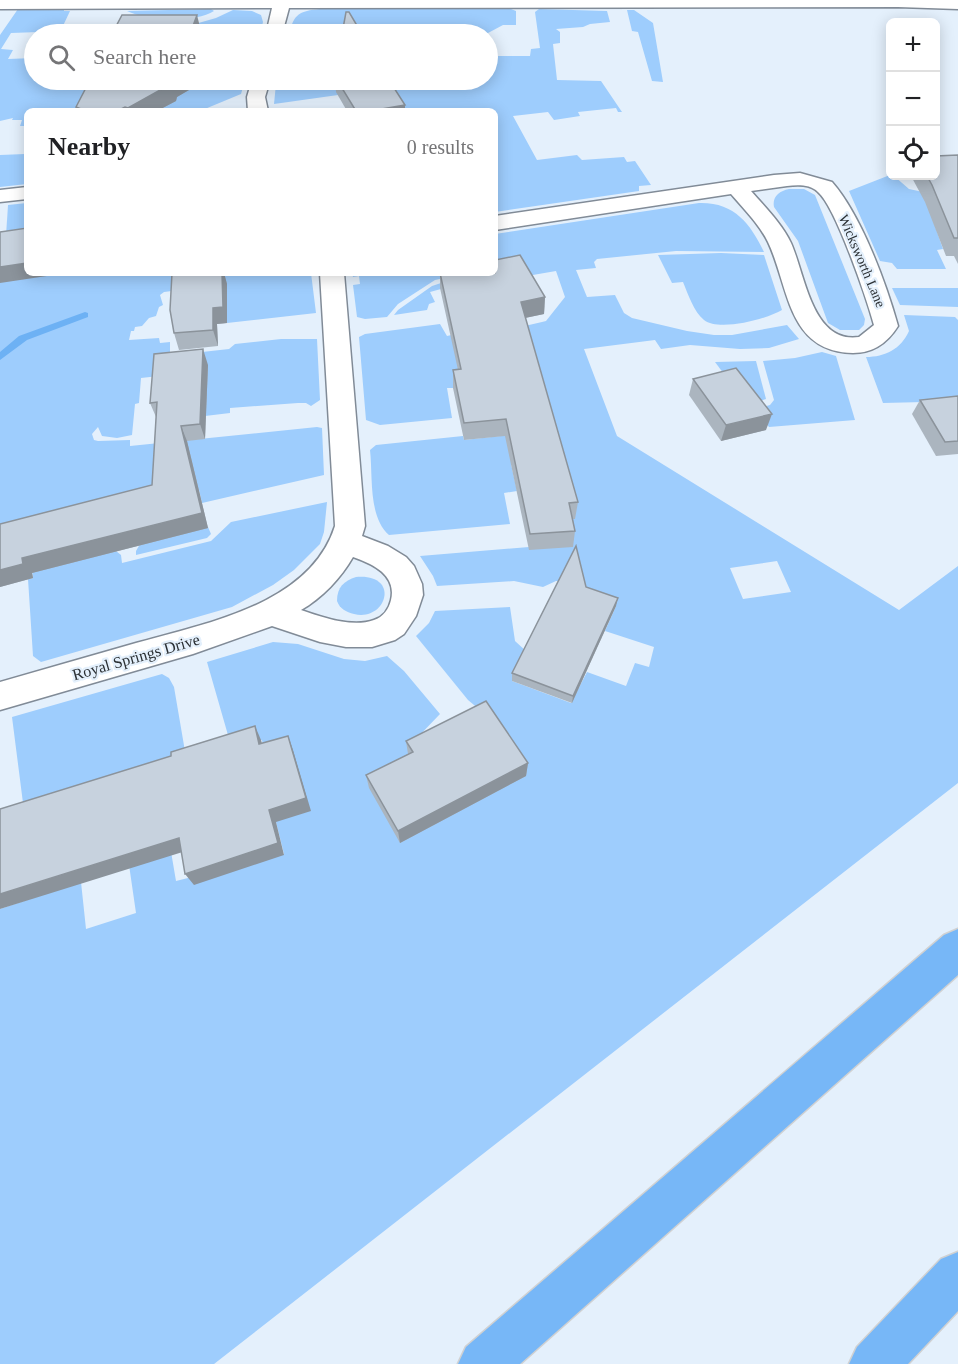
<!DOCTYPE html>
<html lang="en">
<head>
<meta charset="utf-8">
<style>
  body { margin:0; font-family:"Times New Roman",serif; background:#f2f2f2; color:#202124 }
  .controls { position:absolute; right:18px; top:18px; display:grid; overflow:hidden; border-radius:9px; box-shadow:0 3px 15px #0003 }
  .controls button { width:54px; height:54px; display:grid; place-items:center; padding:0; border:0; border-bottom:2px solid #e0e0e0; background:#fff; color:#202124; font:30px sans-serif }
  .list { margin:0; padding:0; list-style:none }
  h2 { display:flex; justify-content:space-between; align-items:center; height:78px; margin:0; padding:0 24px; font-size:26px }
  h2 small { font-size:20px; font-weight:400; color:#757577 }
  .icon { flex:none; width:33px; height:33px; fill:none; stroke:currentColor; stroke-width:2; stroke-linecap:round; stroke-linejoin:round }
  .map { position:relative; flex:none; width:958px; height:1364px; overflow:hidden }
  .search { position:absolute; background:#fff; box-shadow:0 3px 15px #0003; left:24px; top:24px; width:474px; height:66px; display:flex; align-items:center; gap:15px; box-sizing:border-box; padding:0 21px; border-radius:33px; color:#757577; font-size:22px }
  .panel { position:absolute; background:#fff; box-shadow:0 3px 15px #0003; left:24px; top:108px; width:474px; height:168px; border-radius:9px }
  .map>svg:first-child { display:block }
  .green { fill:#9ecdfd; fill-rule:evenodd }
  .lines { fill:none; stroke-linecap:round; stroke-linejoin:round }
  .stream { fill:#6db1f4; fill-rule:evenodd }
  .minor-casing { stroke:#818b97; stroke-width:3 }
  .highway-casing { stroke:#d0d1d2; stroke-width:3 }
  .minor { fill:#fff; fill-rule:evenodd }
  .highway { fill:#77b7f7; fill-rule:evenodd }
  .wall { fill:#abb5bf }
  .shaded-wall { fill:#8b939b }
  .building { fill:#c7d2de; stroke:#8b939b; stroke-width:1.5 }
  .labels { text-anchor:middle; dominant-baseline:central; stroke-width:4.5; stroke-linejoin:round; paint-order:stroke }
  .far-street-label { font-size:14px; fill:#2a2f33; stroke:#e4f0fc }
  .street-label { font-size:16px; fill:#2a2f33; stroke:#e4f0fc }
</style>
</head>
<body>
<div class="map">
<svg width="958" height="1364" viewBox="0 0 958 1364">
  <rect width="100%" height="100%" fill="#e4f0fc"/>
  <g class="green">
    <polygon points="18,9 64,9 64,11 70,11 62,28 46,28 39,32 11,33 1,49 13,50 8,59 34,58 34,80 81,80 80,83 94,83 96,80 245,80 241,94 200,111 27,111 27,126 20,126 22,120 12,120 13,118 0,121 0,35"/>
    <path d="M 211,9 L 214,11 C 195,23 147,21 127,11 Z"/>
    <path d="M 320,9 L 511,9 L 516,11 L 516,25 L 503,25 L 488,33 L 474,34 L 388,34 L 388,31 L 350,30 L 349,34 L 289,34 C 294,14 299,11 320,9 Z"/>
    <polygon points="539,9 607,11 610,22 590,24 583,27 556,29 560,32 560,43 553,44 557,80 601,81 622,112 618,112 616,108 578,112 580,116 554,120 548,112 513,116 537,160 577,155 582,160 624,157 627,162 635,161 651,185 639,186 639,191 495,212 495,111 399,111 338,95 274,104 276,84 384,82 384,80 488,80 488,53 494,56 530,56 531,49 540,48 535,12"/>
    <polygon points="233,10 252,11 261,15 263,22 260,34 200,34 201,31 188,26 216,18"/>
    <polygon points="627,10 634,10 653,23 663,82 652,81 638,32 632,31"/>
    <polygon points="27,151 27,184 0,187 0,155 25,154"/>
    <polygon points="890,175 894,176 909,189 923,192 943,249 937,250 946,269 897,269 892,263 880,261 849,191"/>
    <path d="M 789,189 L 804,189 L 815,195 L 865,319 L 864,325 L 859,330 L 840,330 L 828,323 L 798,241 L 774,207 C 772,197 779,191 789,189 Z"/>
    <polygon points="27,203 27,236 6,236 8,205"/>
    <path d="M 699,203 C 734,202 750,223 764,252 L 676,251 L 597,259 L 594,262 L 596,268 L 576,270 L 587,297 L 615,295 L 624,313 L 632,318 L 687,331 L 714,335 L 732,335 L 787,325 L 799,339 L 769,348 L 740,349 L 690,345 L 661,349 L 655,340 L 584,349 L 617,436 L 899,610 L 958,566 L 958,783 L 214,1364 L 0,1364 L 0,909 L 81,882 L 86,929 L 136,913 L 118,789 L 23,803 L 12,717 L 162,674 L 169,678 L 174,687 L 187,763 L 161,793 L 176,881 L 284,854 L 276,822 L 262,740 L 232,749 L 207,662 L 273,642 L 298,644 L 344,659 L 365,661 L 387,656 L 404,671 L 440,714 L 416,739 L 486,715 L 468,700 L 416,636 L 429,623 L 435,611 L 510,607 L 515,641 L 527,652 L 512,681 L 571,703 L 587,672 L 626,686 L 635,663 L 649,667 L 654,647 L 605,631 L 616,606 L 606,594 L 573,582 L 556,581 L 543,587 L 514,581 L 437,586 L 433,576 L 420,556 L 529,547 L 567,519 L 575,519 L 511,464 L 517,491 L 504,493 L 510,524 L 389,535 C 368,517 373,476 370,450 L 376,445 L 463,436 L 464,440 L 511,435 L 453,388 L 447,388 L 452,418 L 380,425 L 366,420 L 359,337 L 365,334 L 440,324 L 447,336 L 500,324 L 516,328 L 542,322 L 546,321 L 565,297 L 556,271 L 527,276 L 449,277 L 435,280 L 398,304 L 387,317 L 365,319 L 357,317 L 353,285 L 360,284 L 359,276 L 353,277 L 352,273 L 495,273 L 495,234 ZM 777,561 L 791,592 L 743,599 L 730,568 Z"/>
    <path d="M 721,253 L 764,255 L 782,310 C 767,319 719,332 704,320 C 694,312 688,294 683,282 L 672,283 L 658,255 Z"/>
    <polygon points="43,273 311,273 316,313 227,323 226,284 164,292 160,295 163,305 159,307 156,316 149,318 142,326 135,327 134,331 131,331 129,340 159,338 160,343 170,342 170,352 175,355 229,349 235,344 281,339 317,339 320,400 311,406 306,403 298,403 230,408 230,413 205,416 159,376 141,378 139,403 135,404 132,435 117,438 102,436 98,427 92,434 94,440 98,441 130,440 130,446 317,427 322,428 324,475 202,503 199,490 116,551 121,555 122,563 211,541 231,522 327,502 324,532 320,544 294,570 273,585 232,607 41,662 33,656 28,579 33,578 27,536 0,543 0,277"/>
    <polygon points="444,282 462,282 440,286 441,289 430,292 435,302 429,304 427,310 394,315 398,310 432,286"/>
    <polygon points="892,288 958,288 958,307 900,305"/>
    <path d="M 904,315 L 955,317 L 958,320 L 958,410 L 924,402 L 883,403 L 866,357 C 885,357 901,349 909,331 Z"/>
    <polygon points="822,352 836,356 855,420 769,427 755,409 770,405 774,400 763,361 795,358"/>
    <polygon points="756,361 766,399 747,405 715,362"/>
    <polygon points="208,527 211,534 207,538 136,555 136,551 140,544"/>
    <path d="M 356,577 C 401,573 387,622 354,614 C 346,612 340,609 337,601 C 337,587 344,581 356,577 Z"/>
  </g>
  <g class="lines">
    <polygon class="stream" points="85,312 88,313 88,317 27,340 0,360 0,352 19,336"/>
    <g class="minor-casing">
      <g id="minor">
        <polygon points="0,0 958,0 958,9 898,7 289,8 282,34 266,34 272,8 0,9"/>
        <polygon points="252,80 270,80 265,97 268,111 248,111 247,97"/>
        <path d="M 800,173 L 832,182 C 861,215 886,283 898,326 C 888,342 874,353 853,353 C 787,352 789,286 768,242 C 759,224 744,209 731,194 L 495,230 L 495,216 L 774,175 ZM 787,186 C 797,185 810,184 818,192 C 836,207 867,300 874,325 L 859,337 C 812,344 805,274 791,243 C 782,224 765,207 751,191 Z"/>
        <polygon points="27,187 27,199 0,202 0,190"/>
        <path d="M 320,273 L 344,273 L 365,526 L 362,536 L 388,546 L 406,557 L 414,566 L 422,584 L 423,595 L 416,616 L 404,634 L 395,640 L 372,647 L 346,647 L 320,642 L 272,626 L 193,654 L 0,710 L 0,682 C 45,669 91,656 136,643 C 206,623 310,605 335,526 ZM 353,557 C 373,564 397,575 391,600 C 389,609 383,617 374,620 C 352,628 321,617 301,610 C 322,598 341,578 353,557 Z"/>
      </g>
    </g>
    <g class="highway-casing">
      <g id="highway">
        <polygon points="958,929 958,975 520,1364 458,1364 466,1347 944,935"/>
        <polygon points="958,1252 958,1311 908,1364 849,1364 857,1347 941,1259"/>
      </g>
    </g>
    <use href="#minor" class="minor"/>
    <use href="#highway" class="highway"/>
  </g>
  <g class="wall">
    <polygon points="90,80 201,80 201,83 177,97 176,101 157,111 77,111 76,107"/>
    <polygon points="335,80 389,80 405,111 347,111 336,92"/>
    <polygon points="958,155 958,264 954,256 946,256 925,202 911,176 936,176"/>
    <polygon points="172,273 224,273 227,284 227,323 217,324 218,346 179,350 174,333"/>
    <polygon points="440,273 495,273 545,297 544,314 525,318 578,502 575,519 573,519 575,531 573,547 529,550 505,436 464,440 453,388 453,370 458,370 440,288"/>
    <polygon points="208,365 205,439 187,441 208,528 32,573 33,578 0,587 0,524 152,485 156,417 150,403"/>
    <polygon points="693,379 766,430 721,441 689,395"/>
    <polygon points="958,396 958,454 936,456 912,414 920,400"/>
    <polygon points="586,587 616,606 572,703 512,681 512,673"/>
    <polygon points="406,741 528,763 526,776 400,843 369,788 366,775 408,754"/>
  </g>
  <g class="shaded-wall">
    <polygon points="197,15 201,31 200,34 190,34"/>
    <polygon points="174,80 201,80 201,83 177,97 176,101 157,111 129,111 128,108"/>
    <polygon points="405,105 405,111 370,111"/>
    <polygon points="125,107 126,111 117,111"/>
    <polygon points="27,263 27,273 67,273 0,283 0,267"/>
    <polygon points="222,273 224,273 227,284 227,323 217,324 218,346 213,330 213,308"/>
    <polygon points="545,297 544,314 520,319 521,302"/>
    <polygon points="203,349 208,365 205,439 200,424"/>
    <polygon points="772,414 766,430 721,441 726,425"/>
    <polygon points="181,426 187,441 208,528 32,573 33,578 0,587 0,570 22,558 202,513"/>
    <polygon points="618,598 616,606 572,703 573,696"/>
    <polygon points="255,726 261,740 266,757 259,744"/>
    <polygon points="288,736 293,750 311,811 276,822 284,855 194,885 185,874 269,810"/>
    <polygon points="528,763 526,776 400,843 398,831"/>
    <polygon points="179,838 189,850 0,909 0,894"/>
  </g>
  <g class="building">
    <polygon points="346,12 349,12 362,34 342,34"/>
    <polygon points="122,15 197,15 190,34 112,34"/>
    <polygon points="90,80 174,80 173,80 171,84 128,108 125,107 117,111 86,111 76,107"/>
    <polygon points="337,80 389,80 405,105 370,111 356,111"/>
    <polygon points="958,155 958,238 954,238 932,185 927,176 936,176 936,156"/>
    <polygon points="27,228 27,263 0,267 0,232"/>
    <polygon points="520,255 545,297 521,302 578,502 569,503 575,531 530,534 506,419 464,423 453,370 461,369 440,273 495,273 495,260"/>
    <polygon points="172,273 222,273 223,307 213,308 213,330 174,333 170,310"/>
    <polygon points="203,349 200,424 181,426 202,513 22,558 23,564 0,570 0,524 152,485 157,402 150,403 154,354"/>
    <polygon points="736,368 772,414 726,425 693,379"/>
    <polygon points="958,396 958,441 945,442 920,400"/>
    <polygon points="576,546 586,587 618,598 573,696 512,673"/>
    <polygon points="486,701 528,763 398,831 366,775 413,752 406,741"/>
    <polygon points="255,726 259,744 288,736 306,798 269,810 278,843 185,874 179,838 0,894 0,809 171,756 171,752"/>
  </g>
  <g class="labels">
    <g class="far-street-label">
      <text transform="translate(862 261) rotate(67)">Wicksworth Lane</text>
    </g>
    <g class="street-label">
      <text transform="translate(136 657) rotate(-16)">Royal Springs Drive</text>
    </g>
  </g>
</svg>
<div class="controls">
<button>+</button>
<button>−</button>
<button><svg class="icon" aria-label="locate" viewBox="0 0 24 24"><circle cx="12" cy="12" r="6"/><path d="M12 2v4M12 18v4M2 12h4M18 12h4"/></svg></button>
</div>
<div class="search"><svg class="icon" aria-label="search" viewBox="0 0 24 24"><circle cx="10" cy="10" r="6"/><path d="M15 15l6 6"/></svg>Search here</div>
<section class="panel">
<h2>Nearby<small>0 results</small></h2>
<ul class="list">
</ul>
</section>
</div>
</body>
</html>
